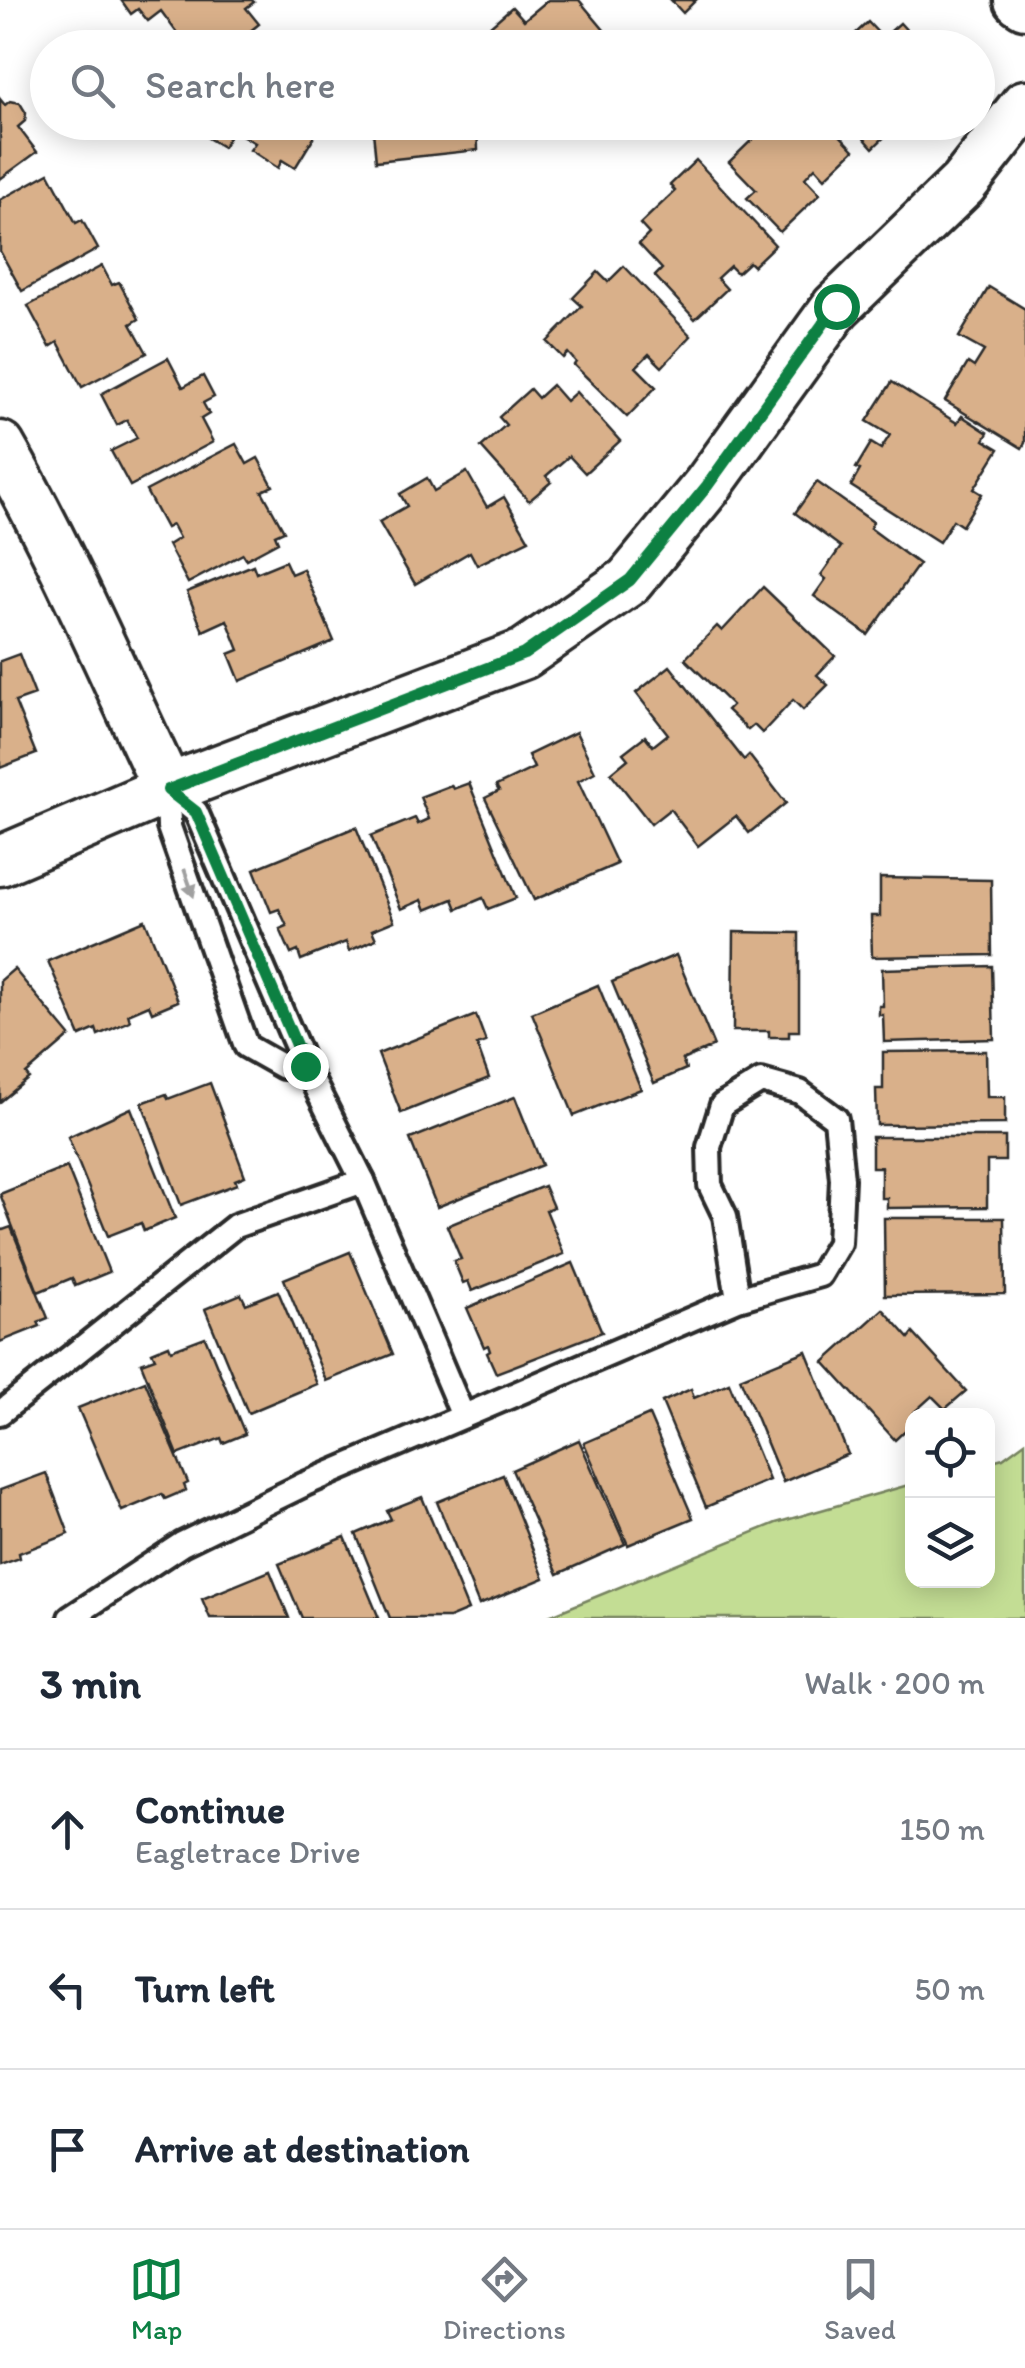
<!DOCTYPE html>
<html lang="en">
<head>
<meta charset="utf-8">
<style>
  body { margin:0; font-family:Itim,sans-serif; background:#f2f2f3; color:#1f2937 }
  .controls { position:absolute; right:30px; bottom:30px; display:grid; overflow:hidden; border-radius:20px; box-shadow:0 5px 25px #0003 }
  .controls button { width:90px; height:90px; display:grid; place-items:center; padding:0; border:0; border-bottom:2px solid #e0e1e3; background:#fff; color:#1f2937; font:50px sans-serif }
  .stop { position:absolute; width:30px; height:30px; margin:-22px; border:8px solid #0b8043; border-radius:50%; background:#fff }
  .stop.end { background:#0b8043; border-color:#fff; box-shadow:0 2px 10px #0008 }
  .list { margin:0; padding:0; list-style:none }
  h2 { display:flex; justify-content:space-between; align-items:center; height:130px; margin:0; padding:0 40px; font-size:42px }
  h2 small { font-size:32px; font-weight:400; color:#747a83 }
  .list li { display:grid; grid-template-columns:65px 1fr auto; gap:30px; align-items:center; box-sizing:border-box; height:160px; padding:0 40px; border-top:2px solid #e0e1e3 }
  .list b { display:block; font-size:38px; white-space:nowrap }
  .list p { margin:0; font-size:32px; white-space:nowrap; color:#747a83 }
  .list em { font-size:32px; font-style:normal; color:#747a83 }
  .icon { flex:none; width:55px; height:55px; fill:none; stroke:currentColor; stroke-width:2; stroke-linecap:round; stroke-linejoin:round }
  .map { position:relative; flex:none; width:1025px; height:1618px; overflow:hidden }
  .search { position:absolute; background:#fff; box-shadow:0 5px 25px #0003; left:30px; right:30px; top:30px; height:110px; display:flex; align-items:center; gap:25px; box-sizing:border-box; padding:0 35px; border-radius:55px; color:#747a83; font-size:38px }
  .sheet { height:610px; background:#fff }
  nav { display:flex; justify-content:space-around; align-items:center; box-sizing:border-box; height:140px; border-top:2px solid #e0e1e3; background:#fff; font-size:28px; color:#747a83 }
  nav a { display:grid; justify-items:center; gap:5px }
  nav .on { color:#0b8043 }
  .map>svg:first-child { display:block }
  .green { fill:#c3dd94; stroke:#778460; stroke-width:2.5 }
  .building { fill:#d9b08a; stroke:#2b2b2b; stroke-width:2.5 }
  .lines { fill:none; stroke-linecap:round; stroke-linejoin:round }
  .service-casing { stroke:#2b2b2b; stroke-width:30 }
  .minor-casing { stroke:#2b2b2b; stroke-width:55 }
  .service { stroke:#fff; stroke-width:22 }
  .minor { stroke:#fff; stroke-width:48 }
  .oneway { fill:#a0a0a0 }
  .route { stroke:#0b8043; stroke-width:12 }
</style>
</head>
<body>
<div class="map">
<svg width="1025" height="1618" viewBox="0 0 1025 1618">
  <rect width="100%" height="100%" fill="#fff"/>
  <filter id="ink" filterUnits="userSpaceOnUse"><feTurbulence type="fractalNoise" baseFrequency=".01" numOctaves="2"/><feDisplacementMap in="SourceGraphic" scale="20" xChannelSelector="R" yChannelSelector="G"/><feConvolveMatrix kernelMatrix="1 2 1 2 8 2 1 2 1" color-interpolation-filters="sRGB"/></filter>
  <g filter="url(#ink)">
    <polygon class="green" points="1025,1442 1025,1618 544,1618 776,1523 912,1484 912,1580 988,1580 988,1462 1003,1458"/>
    <g class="building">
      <polygon points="121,0 252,0 254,2 246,8 259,24 229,48 188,48 161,11 148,21 138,9 131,14"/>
      <polygon points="548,0 579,0 614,42 608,48 478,48 473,41 512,7 524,20"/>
      <polygon points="671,0 696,0 683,13"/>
      <polygon points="868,22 883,38 900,23 923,48 845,48 843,45"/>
      <polygon points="0,99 5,105 10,101 20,103 26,113 25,121 18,127 37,152 0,179"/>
      <polygon points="200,122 323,122 295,168 282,160 278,168 250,150 255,143 233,130 223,147 195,130"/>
      <polygon points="372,122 477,122 478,150 376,161"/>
      <polygon points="753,122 827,122 854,150 825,178 815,167 805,178 820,194 780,232 747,198 756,190 729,162 758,134 753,128"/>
      <polygon points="850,122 900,122 873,148"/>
      <polygon points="696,160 775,245 753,266 749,262 737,273 730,266 717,278 727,289 695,319 655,276 662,269 639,244 649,234 640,224 675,191 670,185"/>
      <polygon points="49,173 76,223 82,220 98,249 22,291 0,251 0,200"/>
      <polygon points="102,266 112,285 119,282 139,319 131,324 147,353 82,387 58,342 50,347 28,306"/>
      <polygon points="624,266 691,336 662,367 649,354 636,367 656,387 627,417 574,365 576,362 568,353 563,358 547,342 582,306 573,298 598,272 608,282"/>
      <polygon points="989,287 1025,309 1025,443 1022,448 945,401 968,363 974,367 984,351 959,337"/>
      <polygon points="168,358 183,387 203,376 214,397 203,403 209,414 201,419 213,442 130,486 111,451 137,438 127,420 117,425 101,394"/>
      <polygon points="892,382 957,423 962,416 988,433 984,440 999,449 974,489 982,494 962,526 953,520 939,542 851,486 860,470 856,468 871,443 881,449 890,435 867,421"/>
      <polygon points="552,385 566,401 576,392 620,441 585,473 569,456 546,476 551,482 529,501 481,447 506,425 499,417 530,389 538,398"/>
      <polygon points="236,444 247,464 258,458 273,486 262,491 284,531 275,535 278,542 246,559 243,554 188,583 168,545 179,538 172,525 166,528 146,491"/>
      <polygon points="467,472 487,507 504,497 529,540 477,565 470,552 415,584 379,522 407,506 400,494 427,478 434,491"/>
      <polygon points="817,482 873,522 870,528 919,564 868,635 814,596 826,579 821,575 841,547 795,513"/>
      <polygon points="285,561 291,574 303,569 334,641 240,681 229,654 239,650 227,620 203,631 187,592 253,565 256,573"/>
      <polygon points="763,587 835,656 817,675 828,685 803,710 793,700 762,733 754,725 748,730 727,710 732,705 685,659 717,626 722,631"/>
      <polygon points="19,654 35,695 15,702 36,754 0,768 0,661"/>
      <polygon points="670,666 744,760 749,755 786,803 749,833 736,816 698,846 670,809 651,824 611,773 628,759 623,753 645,736 653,746 668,734 636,693"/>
      <polygon points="576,732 595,772 578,781 617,864 534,900 485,798 499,791 496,786 534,768 528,755"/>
      <polygon points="469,783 516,898 488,909 483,898 457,909 453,899 426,910 422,900 401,909 371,836 415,818 418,824 429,819 420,797 451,785 453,789"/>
      <polygon points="356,827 394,921 372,930 376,939 349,951 346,942 301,960 298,951 291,954 280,929 287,926 279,909 271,912 254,869"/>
      <polygon points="880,878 991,880 992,955 872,957 871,916 880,916"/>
      <polygon points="145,920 178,1001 152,1012 149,1005 128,1014 130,1021 98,1035 96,1029 80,1036 48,961"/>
      <polygon points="734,932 799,933 799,1031 789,1031 789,1037 769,1037 769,1031 733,1031"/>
      <polygon points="676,955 714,1046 682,1060 686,1069 654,1083 612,982"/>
      <polygon points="992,966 994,1039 884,1042 883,1015 879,1015 879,1006 883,1006 882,969"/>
      <polygon points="14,969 70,1036 26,1074 29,1078 0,1102 0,981"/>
      <polygon points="598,985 641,1089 574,1116 532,1013"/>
      <polygon points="476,1015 486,1042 477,1045 489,1078 401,1113 378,1054"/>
      <polygon points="986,1051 987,1097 1005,1097 1005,1124 877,1125 876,1089 883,1089 883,1052"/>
      <polygon points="210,1083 245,1176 235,1180 237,1184 181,1205 142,1103 166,1094 168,1099"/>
      <polygon points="515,1097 542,1165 437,1207 410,1139"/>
      <polygon points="131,1108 175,1218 144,1231 141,1223 108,1236 68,1137"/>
      <polygon points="872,1137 1005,1137 1005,1161 987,1161 987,1207 887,1208 887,1198 881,1198 881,1167 872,1167"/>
      <polygon points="67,1167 109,1272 75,1286 72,1278 38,1292 0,1194"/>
      <polygon points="544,1186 553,1207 546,1210 564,1254 472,1291 468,1281 463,1283 454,1261 461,1259 447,1226"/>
      <polygon points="884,1218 1004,1218 1005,1294 885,1295"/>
      <polygon points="11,1227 48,1318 38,1322 40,1326 0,1342 0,1231"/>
      <polygon points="350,1252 393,1354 326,1381 284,1279"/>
      <polygon points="573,1263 602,1332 496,1373 487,1353 490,1351 488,1345 484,1347 467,1308"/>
      <polygon points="278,1291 317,1384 248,1413 205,1309 241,1294 246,1304"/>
      <polygon points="883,1309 909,1338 913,1333 966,1391 945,1409 932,1396 912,1414 912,1424 895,1440 824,1362"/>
      <polygon points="205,1337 245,1434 223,1443 221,1438 178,1455 141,1363 155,1358 152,1352 169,1345 171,1350"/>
      <polygon points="806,1351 848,1454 783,1482 740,1378"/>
      <polygon points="145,1381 188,1483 184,1485 186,1490 165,1499 162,1494 122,1511 78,1408"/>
      <polygon points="729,1383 769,1480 706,1507 662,1402 691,1389 694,1398"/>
      <polygon points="649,1415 693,1518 628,1545 584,1443"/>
      <polygon points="579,1440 625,1544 558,1574 512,1470"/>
      <polygon points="46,1473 69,1534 19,1553 20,1558 0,1565 0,1490"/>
      <polygon points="503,1475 544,1578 479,1605 437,1502"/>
      <polygon points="422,1497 468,1610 449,1618 390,1618 356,1534 391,1519 387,1511"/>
      <polygon points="345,1537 379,1618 302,1618 279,1564"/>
      <polygon points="270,1571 289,1618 210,1618 202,1599"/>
    </g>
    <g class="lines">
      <g class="service-casing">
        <g id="service">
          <polyline points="168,789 196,812 305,1066 363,1181 463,1416"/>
          <polyline points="168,789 169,827 246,1046 283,1067 305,1066"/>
          <polyline points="0,1413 235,1226 363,1181"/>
          <polyline points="70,1618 182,1544 305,1484 738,1299 820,1275 839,1243 842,1179 836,1119 800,1092 761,1081 722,1105 709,1147 710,1185 725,1216 738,1299"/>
        </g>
      </g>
      <g class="minor-casing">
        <g id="minor">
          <polyline points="1019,0 1025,4"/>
          <path d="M 0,446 C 64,557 113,674 168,789"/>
          <polyline points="0,861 168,789 524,654 629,581 707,486 836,307 963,184 1025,105"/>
        </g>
      </g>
      <use href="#service" class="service"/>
      <use href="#minor" class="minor"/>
    </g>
    <defs><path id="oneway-solid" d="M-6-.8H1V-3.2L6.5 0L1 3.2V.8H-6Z" transform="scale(2.5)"/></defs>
    <use class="oneway" href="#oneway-solid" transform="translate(189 883) rotate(71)"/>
  </g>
  <g class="lines" filter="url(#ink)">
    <polyline class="route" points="305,1066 196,812 168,790 524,654 630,580 707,486 836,306"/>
  </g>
</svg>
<div class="controls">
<button><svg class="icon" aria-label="locate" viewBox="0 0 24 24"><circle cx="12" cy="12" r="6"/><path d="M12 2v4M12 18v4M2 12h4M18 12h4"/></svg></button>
<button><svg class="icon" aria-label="layers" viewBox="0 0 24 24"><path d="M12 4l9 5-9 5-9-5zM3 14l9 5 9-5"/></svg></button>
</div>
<div class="stop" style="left:836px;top:306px"></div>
<div class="stop end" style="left:305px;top:1066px"></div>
<div class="search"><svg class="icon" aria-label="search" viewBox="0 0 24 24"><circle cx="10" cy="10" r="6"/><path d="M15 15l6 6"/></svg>Search here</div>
</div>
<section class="sheet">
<h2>3 min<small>Walk · 200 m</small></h2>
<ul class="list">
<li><svg class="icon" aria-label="ahead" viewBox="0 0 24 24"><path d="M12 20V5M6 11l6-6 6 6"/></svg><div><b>Continue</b><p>Eagletrace Drive</p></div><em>150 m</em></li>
<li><svg class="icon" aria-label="left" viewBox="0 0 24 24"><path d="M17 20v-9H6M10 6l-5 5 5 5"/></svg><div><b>Turn left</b></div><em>50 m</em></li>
<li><svg class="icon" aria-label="arrive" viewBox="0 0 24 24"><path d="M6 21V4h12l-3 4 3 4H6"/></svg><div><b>Arrive at destination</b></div></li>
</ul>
</section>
<nav>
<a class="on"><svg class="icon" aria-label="map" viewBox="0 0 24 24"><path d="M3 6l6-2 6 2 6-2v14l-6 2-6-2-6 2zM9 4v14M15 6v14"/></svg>Map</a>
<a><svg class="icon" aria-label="directions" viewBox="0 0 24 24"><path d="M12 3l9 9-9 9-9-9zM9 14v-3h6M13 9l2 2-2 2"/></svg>Directions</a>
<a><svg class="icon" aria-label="saved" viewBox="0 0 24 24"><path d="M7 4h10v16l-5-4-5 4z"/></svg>Saved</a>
</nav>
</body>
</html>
